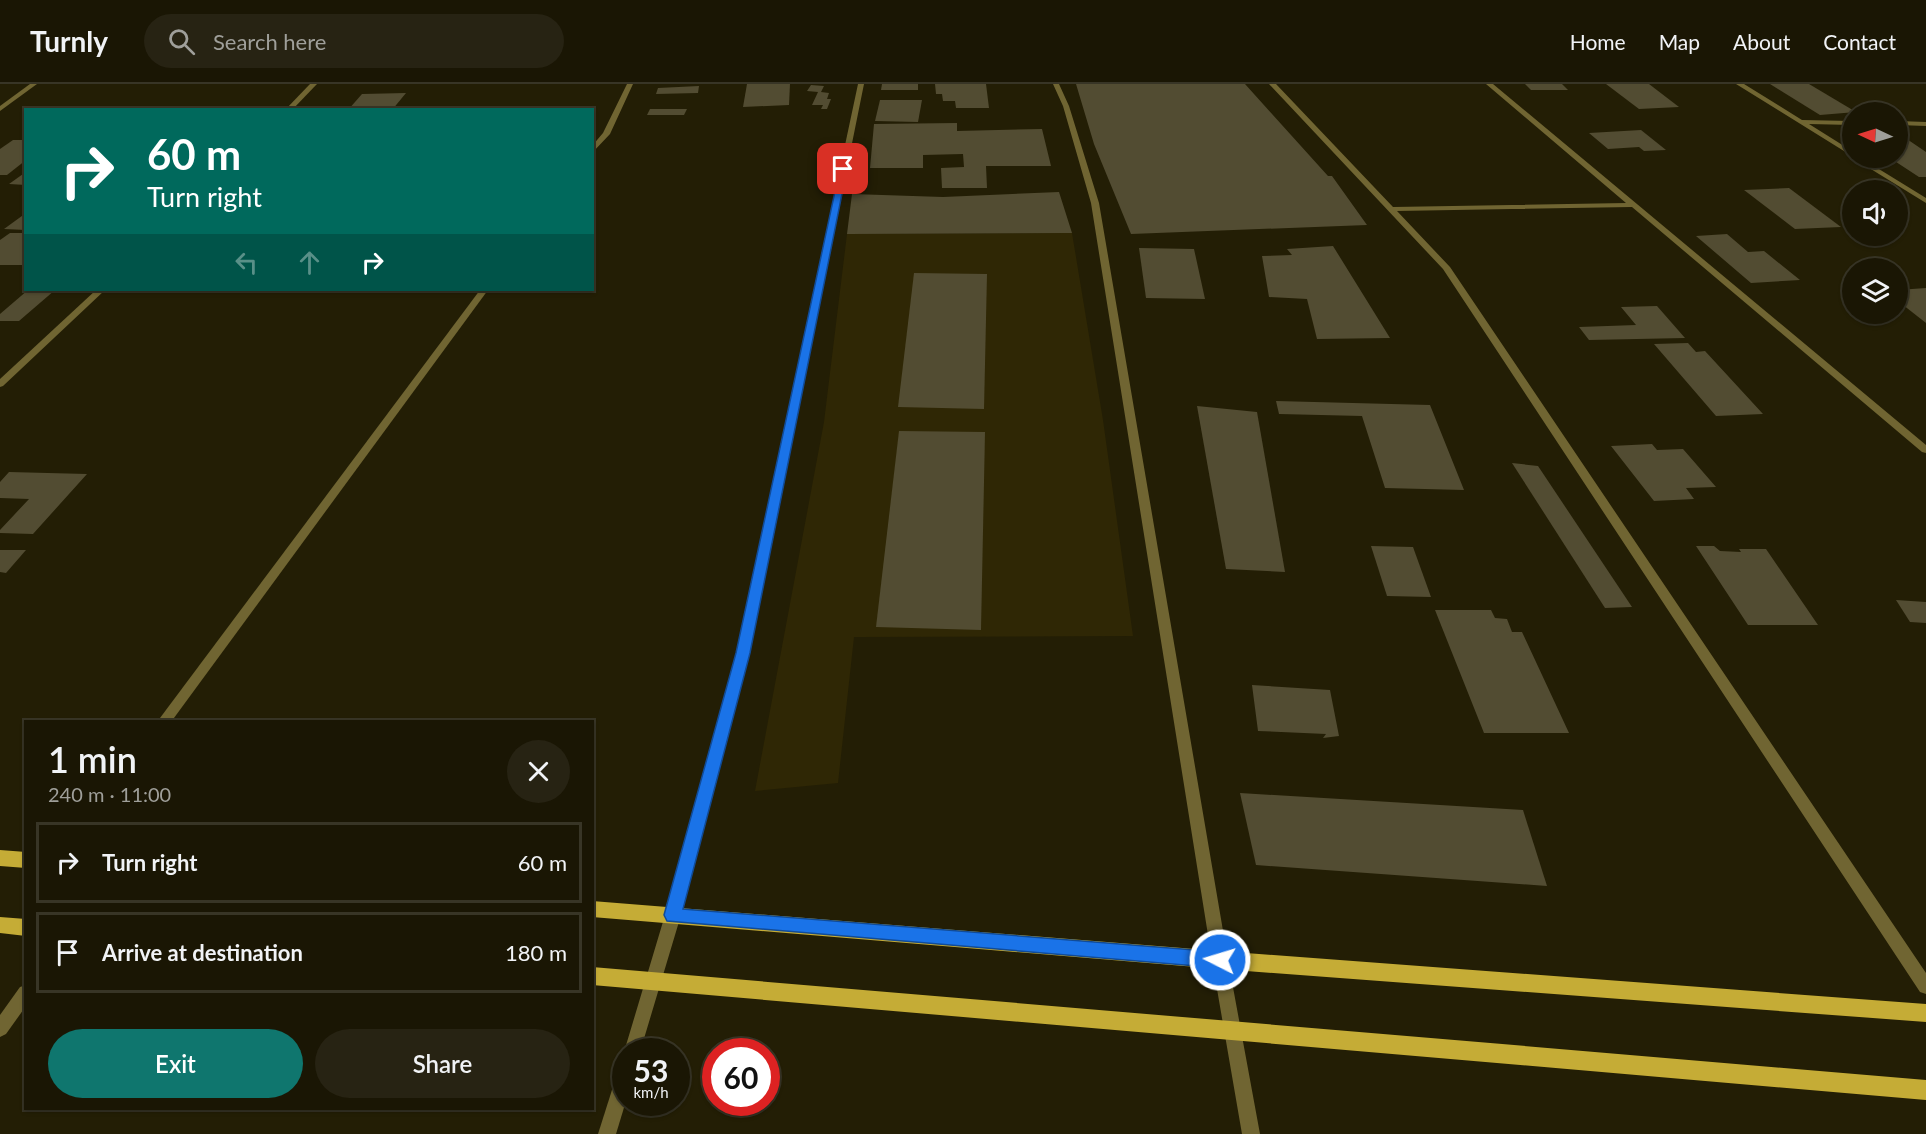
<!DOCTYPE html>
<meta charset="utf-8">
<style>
:root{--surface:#1a1604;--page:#272313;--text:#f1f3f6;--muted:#9f9f9a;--line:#383526;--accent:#0f766e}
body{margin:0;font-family:Lato,sans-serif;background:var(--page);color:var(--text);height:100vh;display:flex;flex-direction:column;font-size:22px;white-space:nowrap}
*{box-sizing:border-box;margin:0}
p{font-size:20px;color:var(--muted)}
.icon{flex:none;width:33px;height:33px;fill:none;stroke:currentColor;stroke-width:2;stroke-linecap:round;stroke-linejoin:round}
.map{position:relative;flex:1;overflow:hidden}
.details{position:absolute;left:24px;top:636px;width:570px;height:390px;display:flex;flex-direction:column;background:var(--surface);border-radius:0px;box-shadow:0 2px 4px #0004,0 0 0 2px var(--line)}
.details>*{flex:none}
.hud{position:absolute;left:24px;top:24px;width:570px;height:183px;border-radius:0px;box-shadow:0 2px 4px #0004,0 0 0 2px var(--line);background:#00695c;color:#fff;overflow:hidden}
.needle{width:39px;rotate:274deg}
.buttons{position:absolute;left:1842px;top:18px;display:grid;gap:12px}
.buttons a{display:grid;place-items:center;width:66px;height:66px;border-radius:50%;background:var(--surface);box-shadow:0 2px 4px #0004,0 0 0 2px var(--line);font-size:30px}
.speed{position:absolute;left:612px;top:954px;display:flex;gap:12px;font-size:30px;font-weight:700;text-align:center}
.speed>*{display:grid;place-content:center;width:78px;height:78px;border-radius:50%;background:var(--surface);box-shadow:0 2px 4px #0004,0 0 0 2px var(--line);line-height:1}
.speed small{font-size:15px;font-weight:400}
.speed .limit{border:9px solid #d22;background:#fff;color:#111}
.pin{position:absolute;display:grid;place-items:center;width:51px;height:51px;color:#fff;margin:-26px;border-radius:12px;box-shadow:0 3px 9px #0006}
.me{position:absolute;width:66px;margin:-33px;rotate:275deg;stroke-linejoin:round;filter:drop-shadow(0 0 4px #0008)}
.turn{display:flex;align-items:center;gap:21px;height:126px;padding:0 24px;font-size:27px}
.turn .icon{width:78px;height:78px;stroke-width:2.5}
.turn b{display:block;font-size:42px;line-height:51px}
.lanes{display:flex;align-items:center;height:57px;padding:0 24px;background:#0003;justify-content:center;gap:30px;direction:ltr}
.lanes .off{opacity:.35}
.round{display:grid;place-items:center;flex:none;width:63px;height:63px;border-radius:32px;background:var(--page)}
.summary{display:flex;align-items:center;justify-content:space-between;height:102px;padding:0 24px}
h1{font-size:36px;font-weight:600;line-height:45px}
.action{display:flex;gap:12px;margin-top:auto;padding:12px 24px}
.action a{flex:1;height:69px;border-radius:36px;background:var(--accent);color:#fff;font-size:24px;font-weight:600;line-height:69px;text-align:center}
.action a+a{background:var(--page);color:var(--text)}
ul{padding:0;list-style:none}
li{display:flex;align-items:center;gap:18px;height:81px;margin:0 12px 9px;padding:0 12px;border:3px solid var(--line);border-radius:0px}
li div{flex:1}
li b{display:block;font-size:22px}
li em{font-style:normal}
header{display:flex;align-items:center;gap:36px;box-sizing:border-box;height:84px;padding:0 30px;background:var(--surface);border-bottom:2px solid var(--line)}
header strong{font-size:28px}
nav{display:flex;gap:33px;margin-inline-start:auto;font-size:21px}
.search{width:420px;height:54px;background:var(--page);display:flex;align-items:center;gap:15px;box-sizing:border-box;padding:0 21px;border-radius:33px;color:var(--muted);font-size:22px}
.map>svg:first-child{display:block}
.built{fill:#2f2705}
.building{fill:#524c32}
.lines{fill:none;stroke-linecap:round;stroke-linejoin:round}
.street{fill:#706532;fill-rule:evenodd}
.primary{fill:#c5ac36;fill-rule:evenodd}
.route{fill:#1a73e8;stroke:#114b97;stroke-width:1.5}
</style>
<header>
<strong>Turnly</strong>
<div class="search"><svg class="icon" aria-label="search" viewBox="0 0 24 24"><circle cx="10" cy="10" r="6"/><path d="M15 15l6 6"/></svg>Search here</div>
<nav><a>Home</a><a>Map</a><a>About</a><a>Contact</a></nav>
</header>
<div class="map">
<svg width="1926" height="1050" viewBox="0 0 1926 1050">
<rect width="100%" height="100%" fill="#231e05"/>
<polygon class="built" points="1072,149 1103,336 1133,552 854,553 838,699 755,707 824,338 847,150"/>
<g class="building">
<polygon points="747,0 790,0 789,21 743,23"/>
<polygon points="882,0 918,0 918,6 881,6"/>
<polygon points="935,0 986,0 989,24 956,24 955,17 943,17 942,10 936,10"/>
<polygon points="1076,0 1245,0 1328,92 1332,92 1367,141 1131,150 1094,60"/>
<polygon points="1525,0 1562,0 1568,6 1531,6"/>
<polygon points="1606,0 1649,0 1679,23 1639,25"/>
<polygon points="1770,0 1809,0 1856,28 1820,31"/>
<polygon points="811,1 824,2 821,8 829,9 827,15 831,15 827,25 821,25 823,21 812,21 818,8 807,7"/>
<polygon points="699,2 698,9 656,10 658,4"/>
<polygon points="406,9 392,26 348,26 362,10"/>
<polygon points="880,16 922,16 918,38 875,37"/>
<polygon points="58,22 97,23 93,26 53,26"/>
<polygon points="312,23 346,23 344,26 310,26"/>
<polygon points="650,25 687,25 684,31 647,31"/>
<polygon points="957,39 957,47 1042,45 1051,82 986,82 987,104 942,104 941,84 964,83 963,70 923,71 923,84 870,84 874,40"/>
<polygon points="1641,46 1666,66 1644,67 1639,63 1608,65 1589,49"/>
<polygon points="1898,49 1926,68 1926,93 1919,93 1890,74 1898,74"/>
<polygon points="13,56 26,56 26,76 7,91 0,91 0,65"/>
<polygon points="23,90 26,90 26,101 9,100"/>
<polygon points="1789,104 1841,143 1795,145 1744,106"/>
<polygon points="1059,108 1072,149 847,150 852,110 943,113"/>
<polygon points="26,129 26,146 4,145"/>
<polygon points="10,149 26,149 26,178 22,181 0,181 0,156"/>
<polygon points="1727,150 1748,168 1764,167 1800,196 1751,199 1696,152"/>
<polygon points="1333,162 1390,254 1317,255 1307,215 1269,213 1262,172 1292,171 1287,165"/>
<polygon points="1139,164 1194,165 1205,215 1146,214"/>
<polygon points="914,189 987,190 984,325 898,323"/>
<polygon points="1926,204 1926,239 1898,217 1898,206"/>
<polygon points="28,206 55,206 19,237 0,237 0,230"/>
<polygon points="1657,222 1685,254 1589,256 1579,243 1636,241 1621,223"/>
<polygon points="1688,259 1696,268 1705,267 1763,330 1716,332 1654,260"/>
<polygon points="1276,317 1430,321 1464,406 1385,404 1362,332 1279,330"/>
<polygon points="1197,322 1257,328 1285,488 1226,485"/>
<polygon points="899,347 985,348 981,546 876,543"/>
<polygon points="1652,360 1657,366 1683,365 1716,403 1686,404 1694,415 1654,417 1611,362"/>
<polygon points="1512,379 1538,382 1632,523 1605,524"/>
<polygon points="9,388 87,390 33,450 0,449 0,446 29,415 0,414 0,398"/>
<polygon points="1371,462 1413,463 1431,513 1387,512"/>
<polygon points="1696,462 1714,462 1720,467 1741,468 1739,465 1766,465 1818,541 1748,541"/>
<polygon points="0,466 26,466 6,489 0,488"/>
<polygon points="1896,516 1926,518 1926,539 1910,538"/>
<polygon points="1435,526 1491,526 1495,534 1507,535 1512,548 1522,548 1569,649 1484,649"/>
<polygon points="1252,601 1330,606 1339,652 1323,654 1326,650 1258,647"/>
<polygon points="1240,709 1523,726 1547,802 1256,781"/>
</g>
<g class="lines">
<g class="street">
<polygon points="30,0 37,0 0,27 0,22"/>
<polygon points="310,0 317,0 292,26 285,26"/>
<polygon points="627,0 633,0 610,50 592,69 592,62 603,49"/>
<polygon points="858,0 864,0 749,569 681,831 640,968 626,968 626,972 624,968 665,831 737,569"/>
<polygon points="1053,0 1059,0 1069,22 1099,119 1228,876 1260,1050 1242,1050 1212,876 1091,119 1063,22"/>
<polygon points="1269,0 1276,0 1393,123 1626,119 1486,0 1493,0 1926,361 1926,369 1922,368 1632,123 1397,127 1450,183 1926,889 1926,910 1920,908 1443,185"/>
<polygon points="1736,0 1744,0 1802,36 1852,37 1852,41 1809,40 1852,67 1852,72"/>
<polygon points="1898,37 1926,38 1926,42 1898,41"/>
<polygon points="1853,74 1861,74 1926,114 1926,119"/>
<polygon points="96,206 105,206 3,302 0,303 0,295"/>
<polygon points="480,206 488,206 171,638 157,638"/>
<polygon points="26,901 26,922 6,950 0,953 0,931 20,903"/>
<polygon points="626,979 626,1017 616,1050 598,1050 618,987 620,981"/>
</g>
<g class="primary">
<polygon points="0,766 26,768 26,784 0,782"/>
<polygon points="592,817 1220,867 1926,920 1926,938 1220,885 592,833"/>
<polygon points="0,833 26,835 26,852 0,849"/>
<polygon points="592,883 1926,996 1926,1016 592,901"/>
</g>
</g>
<polygon class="route" points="840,84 847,85 750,569 683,825 1220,868 1226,870 1228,876 1226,882 1220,884 667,837 664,831 736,569"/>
</svg>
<div class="buttons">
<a><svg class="needle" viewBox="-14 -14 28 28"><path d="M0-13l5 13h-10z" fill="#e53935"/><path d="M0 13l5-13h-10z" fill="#9f9f9a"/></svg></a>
<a><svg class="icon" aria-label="sound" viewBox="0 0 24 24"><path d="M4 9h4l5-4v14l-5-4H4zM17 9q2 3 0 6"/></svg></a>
<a><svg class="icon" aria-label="layers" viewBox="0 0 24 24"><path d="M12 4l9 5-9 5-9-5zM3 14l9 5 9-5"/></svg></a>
</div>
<div class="speed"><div>53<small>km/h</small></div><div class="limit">60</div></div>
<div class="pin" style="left:843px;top:85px;background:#d93025"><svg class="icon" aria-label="arrive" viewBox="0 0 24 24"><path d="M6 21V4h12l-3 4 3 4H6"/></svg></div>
<svg class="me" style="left:1220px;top:876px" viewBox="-20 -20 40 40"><circle r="17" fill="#1a73e8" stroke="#fff" stroke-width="3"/><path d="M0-11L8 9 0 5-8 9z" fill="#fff"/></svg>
<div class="hud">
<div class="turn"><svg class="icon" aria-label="right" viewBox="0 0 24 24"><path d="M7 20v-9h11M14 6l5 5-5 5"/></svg><div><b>60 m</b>Turn right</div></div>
<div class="lanes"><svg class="icon off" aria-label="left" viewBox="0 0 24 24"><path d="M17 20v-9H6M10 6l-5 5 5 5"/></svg><svg class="icon off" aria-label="ahead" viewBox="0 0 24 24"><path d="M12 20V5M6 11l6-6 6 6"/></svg><svg class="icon" aria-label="right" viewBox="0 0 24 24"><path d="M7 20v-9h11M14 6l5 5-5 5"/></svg></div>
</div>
<section class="details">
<div class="summary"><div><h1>1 min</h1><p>240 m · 11:00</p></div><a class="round"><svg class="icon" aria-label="close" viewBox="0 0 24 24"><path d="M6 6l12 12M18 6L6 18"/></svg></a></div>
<ul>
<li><svg class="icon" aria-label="right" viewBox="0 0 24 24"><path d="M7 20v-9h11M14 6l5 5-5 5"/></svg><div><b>Turn right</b></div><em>60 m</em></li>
<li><svg class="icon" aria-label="arrive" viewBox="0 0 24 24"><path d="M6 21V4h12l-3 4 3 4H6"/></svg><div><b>Arrive at destination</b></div><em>180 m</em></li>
</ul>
<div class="action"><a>Exit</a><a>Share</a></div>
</section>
</div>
